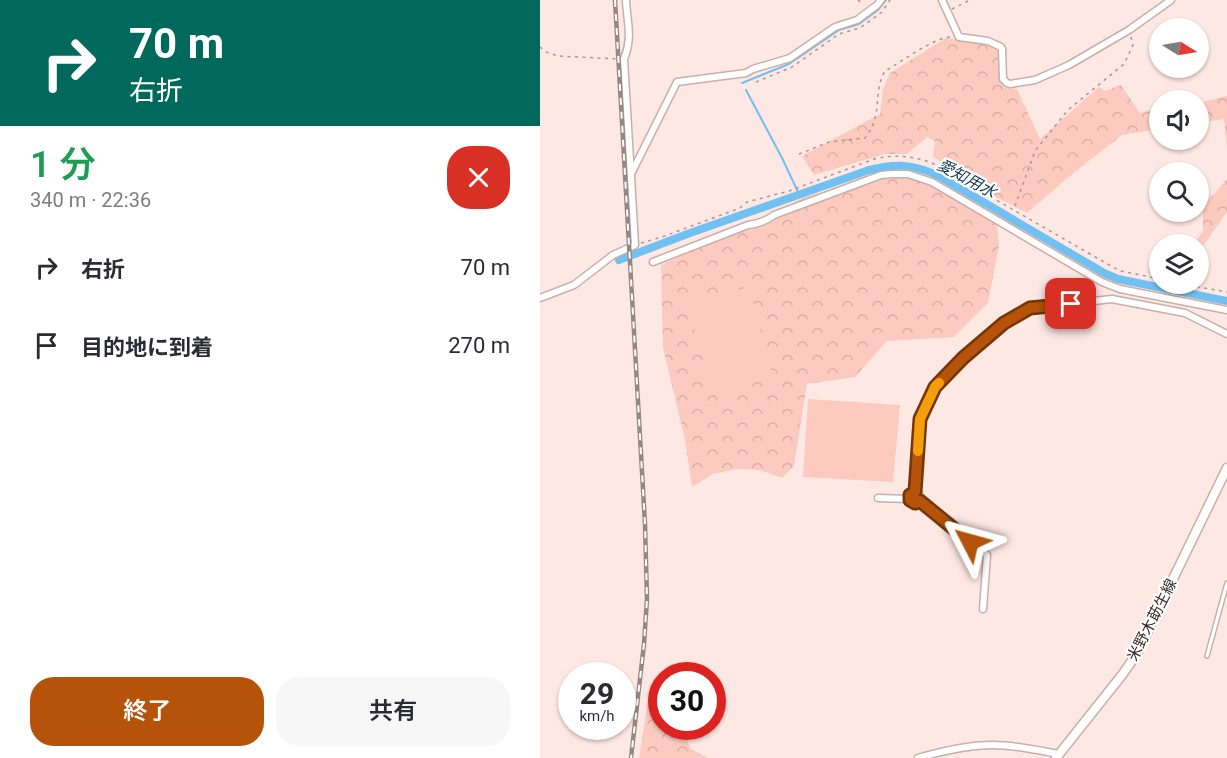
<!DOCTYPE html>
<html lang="ja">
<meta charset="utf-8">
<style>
:root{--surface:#fff;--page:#f7f7f7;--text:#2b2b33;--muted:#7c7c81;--accent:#b45309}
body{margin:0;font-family:Roboto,"Noto Sans JP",sans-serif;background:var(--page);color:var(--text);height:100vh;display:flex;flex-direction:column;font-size:22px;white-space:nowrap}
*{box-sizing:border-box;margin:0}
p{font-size:20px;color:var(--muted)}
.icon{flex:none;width:33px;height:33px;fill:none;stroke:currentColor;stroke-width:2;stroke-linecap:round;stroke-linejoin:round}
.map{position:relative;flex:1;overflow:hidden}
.details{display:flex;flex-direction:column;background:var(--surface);width:540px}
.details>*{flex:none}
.banner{background:#00695c;color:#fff;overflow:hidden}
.needle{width:39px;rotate:101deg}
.tools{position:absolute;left:609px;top:18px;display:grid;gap:12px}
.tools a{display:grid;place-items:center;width:60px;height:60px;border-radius:50%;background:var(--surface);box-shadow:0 2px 4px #0004;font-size:30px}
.speed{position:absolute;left:18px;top:662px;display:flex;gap:12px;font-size:30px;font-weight:700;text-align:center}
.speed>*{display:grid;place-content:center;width:78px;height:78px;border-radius:50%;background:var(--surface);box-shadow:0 2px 4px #0004;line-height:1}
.speed small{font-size:15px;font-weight:400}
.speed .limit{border:9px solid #d22;background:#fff;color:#111}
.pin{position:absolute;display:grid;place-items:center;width:51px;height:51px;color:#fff;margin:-26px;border-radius:12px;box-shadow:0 3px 9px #0006}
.me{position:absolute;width:66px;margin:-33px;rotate:309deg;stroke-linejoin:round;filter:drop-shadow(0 0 4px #0008)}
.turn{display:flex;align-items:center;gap:21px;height:126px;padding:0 30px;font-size:27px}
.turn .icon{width:78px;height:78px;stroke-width:2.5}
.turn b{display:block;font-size:42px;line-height:51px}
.round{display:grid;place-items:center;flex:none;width:63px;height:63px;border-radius:24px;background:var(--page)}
.head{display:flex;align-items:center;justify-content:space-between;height:102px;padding:0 30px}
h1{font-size:36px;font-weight:600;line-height:45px;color:#1e9e55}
.action{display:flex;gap:12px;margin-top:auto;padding:12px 30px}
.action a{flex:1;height:69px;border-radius:24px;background:var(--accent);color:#fff;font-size:24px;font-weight:600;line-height:69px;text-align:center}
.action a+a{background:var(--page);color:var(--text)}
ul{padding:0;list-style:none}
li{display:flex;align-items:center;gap:18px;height:78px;padding:0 30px}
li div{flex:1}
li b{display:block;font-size:22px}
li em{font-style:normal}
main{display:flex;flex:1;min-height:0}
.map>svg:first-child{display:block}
.forest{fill:url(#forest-crowns)}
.garden{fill:#fccabf}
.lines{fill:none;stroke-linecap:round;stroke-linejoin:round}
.stream{stroke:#70c0f2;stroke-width:2}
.canal{stroke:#70c0f2;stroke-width:8}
.service-casing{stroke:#c8afa9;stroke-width:6}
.minor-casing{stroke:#c8afa9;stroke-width:9}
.secondary-casing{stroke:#c8afa9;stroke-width:11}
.path{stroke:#a79692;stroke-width:1.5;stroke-dasharray:3 4.5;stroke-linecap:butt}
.service{stroke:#fff;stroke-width:3}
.minor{stroke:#fff;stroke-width:6}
.secondary{stroke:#fff;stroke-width:8}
.rail-casing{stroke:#978784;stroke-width:4.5}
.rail{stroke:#fff;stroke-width:2;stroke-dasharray:7;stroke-linecap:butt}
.route-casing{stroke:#753606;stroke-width:15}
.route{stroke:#b45309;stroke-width:10}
.slow{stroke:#f59e0b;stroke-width:10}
.labels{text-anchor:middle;stroke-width:4.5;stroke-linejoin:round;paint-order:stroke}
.street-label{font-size:15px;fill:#352b29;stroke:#fff}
.water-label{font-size:16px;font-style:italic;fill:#16394e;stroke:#fff}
</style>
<main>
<section class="details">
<div class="banner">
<div class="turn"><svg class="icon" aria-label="right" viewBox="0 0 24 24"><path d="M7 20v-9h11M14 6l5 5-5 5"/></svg><div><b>70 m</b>右折</div></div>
</div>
<div class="head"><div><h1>1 分</h1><p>340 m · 22:36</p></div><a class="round" style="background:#d93025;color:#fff"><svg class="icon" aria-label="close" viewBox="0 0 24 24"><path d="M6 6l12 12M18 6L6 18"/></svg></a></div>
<ul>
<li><svg class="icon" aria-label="right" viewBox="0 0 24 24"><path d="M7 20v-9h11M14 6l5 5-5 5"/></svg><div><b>右折</b></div><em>70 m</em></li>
<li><svg class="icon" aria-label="arrive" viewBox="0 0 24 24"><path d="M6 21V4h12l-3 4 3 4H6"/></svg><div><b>目的地に到着</b></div><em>270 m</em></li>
</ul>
<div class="action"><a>終了</a><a>共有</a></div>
</section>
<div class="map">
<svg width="687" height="758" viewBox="0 0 687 758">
<defs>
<pattern id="forest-crowns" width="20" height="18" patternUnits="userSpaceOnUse" patternTransform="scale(1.5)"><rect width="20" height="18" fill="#fccabf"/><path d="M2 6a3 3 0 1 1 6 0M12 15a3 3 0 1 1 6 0" fill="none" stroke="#d9aea4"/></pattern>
</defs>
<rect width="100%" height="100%" fill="#fee8e3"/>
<g class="forest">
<polygon points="406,38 447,43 460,48 462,85 465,88 477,89 500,139 559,87 565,91 581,85 600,113 619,107 619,129 582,135 536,171 487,213 452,195 393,157 395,141 387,137 367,154 345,154 274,175 262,156 340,114 343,89 350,73"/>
<polygon points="687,96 687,149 684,119 659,123 658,103"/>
<polygon points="362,174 394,184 457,226 459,246 448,303 414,337 347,341 315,377 267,384 254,466 242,478 220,470 198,469 173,474 152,487 145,440 123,348 121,265 230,215 265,197"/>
<polygon points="687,179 687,212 659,252 658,244 654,244 663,231 663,206"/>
<polygon points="614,252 619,254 619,276 608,273"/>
<polygon points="110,687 121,687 121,688 122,726 140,726 151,749 168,758 99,758"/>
</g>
<g class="garden">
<polygon points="209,287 233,376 174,395 147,303"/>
<polygon points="268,399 360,405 353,482 263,477"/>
</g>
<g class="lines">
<g class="stream">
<polyline points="202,83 249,64 299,30 319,24 338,10 346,0"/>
<polyline points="206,90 242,158 259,194"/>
</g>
<path class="canal" d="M79,260L150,233L329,170C357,163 373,164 399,176L564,273L578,279L687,301"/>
<g class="service-casing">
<polyline id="service" points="667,656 687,583"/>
</g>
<g class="minor-casing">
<g id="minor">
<polyline points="402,0 419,37 448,41 461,47 462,49 463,79 467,83 470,84 495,80 529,65 589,30 631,0"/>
<polyline points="91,174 137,82 206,73 213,69 250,58 295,27 317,20 337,5 341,0"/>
<path d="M113,262L208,225C218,224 226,221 234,215L341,175L352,174H368L392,182L562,282L580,289L687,310"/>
<path d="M0,298L34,285L73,255L95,245L84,59C93,37 87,23 86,0"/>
<polyline points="375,492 380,419 395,387 423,358 464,323 490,308 572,299 645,313 687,334"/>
<circle cx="375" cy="498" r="5.5"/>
<polyline points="338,498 370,499"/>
<polyline points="379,501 447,555 443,609"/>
<path d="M378,758C402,751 427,745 453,745C475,745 497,750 519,754"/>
</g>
</g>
<g class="secondary-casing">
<polyline id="secondary" points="516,758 582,675 596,655 687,468"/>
</g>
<g class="path">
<polyline points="318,0 324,5"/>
<polyline points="412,9 430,0"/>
<polyline points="0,47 6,52 18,56 78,59"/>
<polyline points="216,82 252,67 299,34 320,28 342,12 350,0"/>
<path d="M259,154L289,142L325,138C344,115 332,93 345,71C361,62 396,36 412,37"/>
<polyline points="475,206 495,151 528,110 584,64 593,45 591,37"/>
<path d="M101,243L122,237L200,208L207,202L249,191L334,159C354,154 373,156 392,163L571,266L581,271L620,279"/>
<polyline points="642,284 687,292"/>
</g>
<use href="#service" class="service"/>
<use href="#minor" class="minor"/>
<use href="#secondary" class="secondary"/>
<g class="rail-casing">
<polyline id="rail" points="75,0 105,524 107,599 104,644 91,758"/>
</g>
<use href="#rail" class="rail"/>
</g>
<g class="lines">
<g class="route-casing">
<polyline id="route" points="430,542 380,501 375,503 370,500 370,495 375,492 380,419 395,387 423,358 464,323 490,308 531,304"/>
</g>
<use href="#route" class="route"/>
<polyline class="slow" points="378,451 380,419 395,387 399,383"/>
</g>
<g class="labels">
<g class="street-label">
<text transform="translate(612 620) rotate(-63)" y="5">米野木莇生線</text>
</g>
<g class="water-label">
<text transform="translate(427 178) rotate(28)" y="6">愛知用水</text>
</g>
</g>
</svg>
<div class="tools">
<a><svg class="needle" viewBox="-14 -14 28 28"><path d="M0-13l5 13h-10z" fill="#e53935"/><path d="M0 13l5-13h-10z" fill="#7c7c81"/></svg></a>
<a><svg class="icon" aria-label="sound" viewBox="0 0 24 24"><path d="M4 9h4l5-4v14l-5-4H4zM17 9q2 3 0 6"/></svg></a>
<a><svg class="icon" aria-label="search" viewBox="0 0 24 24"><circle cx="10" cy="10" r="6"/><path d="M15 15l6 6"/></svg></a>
<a><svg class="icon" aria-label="layers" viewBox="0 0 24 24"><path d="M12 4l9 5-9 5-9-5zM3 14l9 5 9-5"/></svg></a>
</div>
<div class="speed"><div>29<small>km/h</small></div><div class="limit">30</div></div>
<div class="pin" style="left:531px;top:304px;background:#d93025"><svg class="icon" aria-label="arrive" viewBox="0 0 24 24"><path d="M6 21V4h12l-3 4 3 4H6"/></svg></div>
<svg class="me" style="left:430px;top:542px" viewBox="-20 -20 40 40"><path d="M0-17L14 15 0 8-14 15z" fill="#b45309" stroke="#fff" stroke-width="4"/></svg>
</div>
</main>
